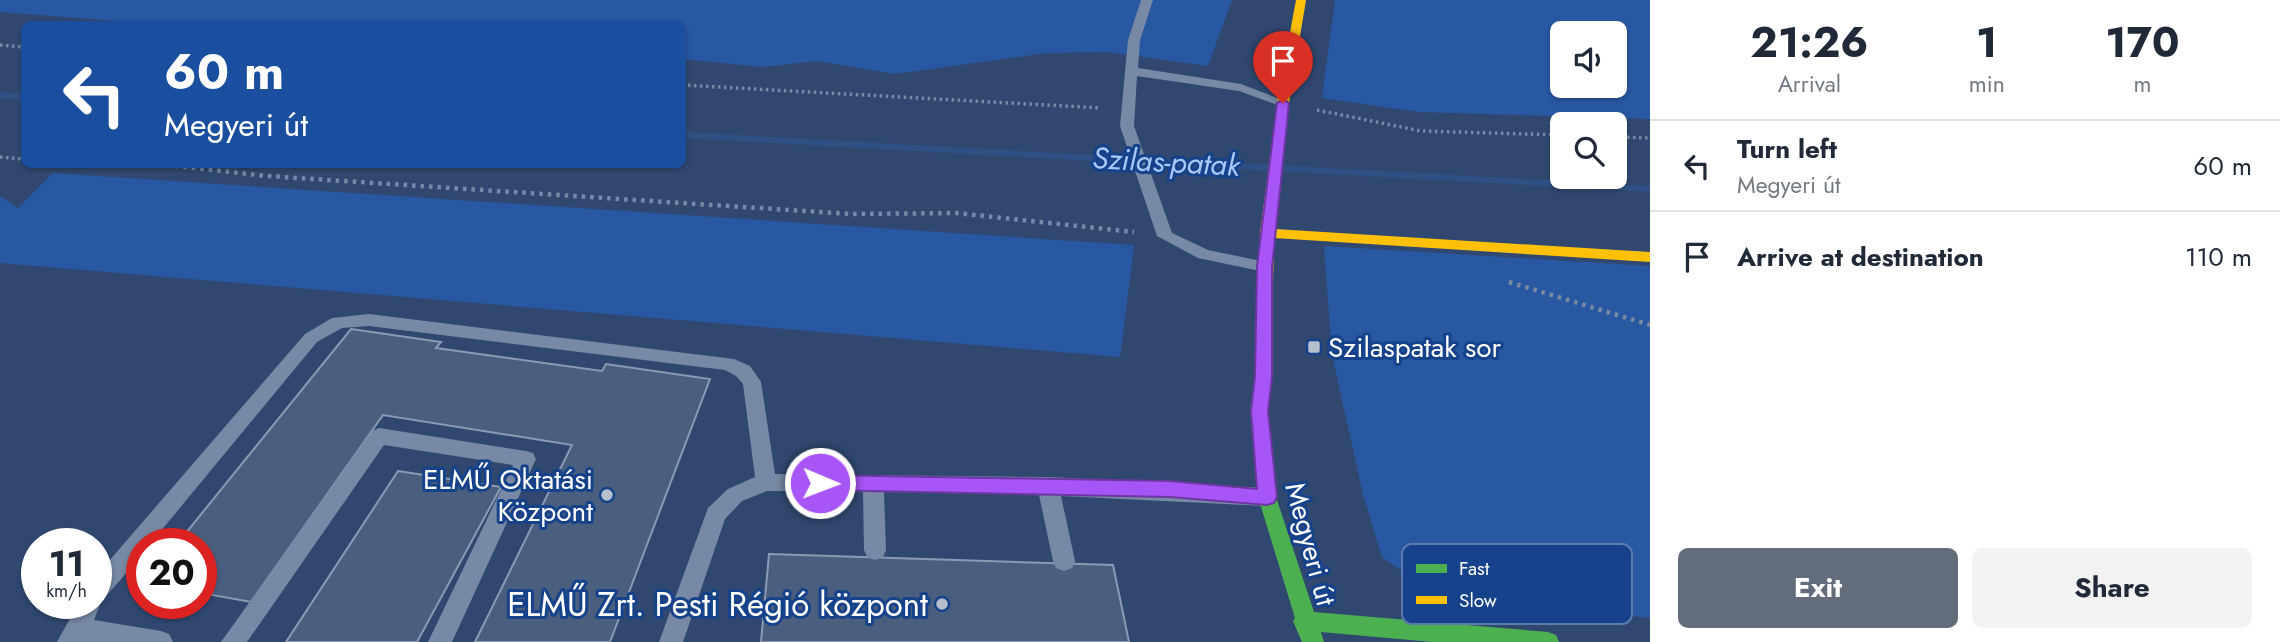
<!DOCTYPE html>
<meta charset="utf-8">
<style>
:root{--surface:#fff;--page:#f2f2f3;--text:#1f2937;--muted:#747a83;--line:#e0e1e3;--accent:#636c7a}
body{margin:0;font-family:Jost,sans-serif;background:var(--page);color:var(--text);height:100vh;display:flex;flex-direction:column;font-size:26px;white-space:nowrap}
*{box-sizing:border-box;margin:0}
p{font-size:23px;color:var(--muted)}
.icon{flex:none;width:38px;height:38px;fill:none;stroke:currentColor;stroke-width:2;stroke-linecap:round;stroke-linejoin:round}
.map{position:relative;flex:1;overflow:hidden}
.panel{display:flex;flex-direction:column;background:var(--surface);width:630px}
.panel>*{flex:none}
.hud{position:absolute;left:21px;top:21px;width:665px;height:147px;border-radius:10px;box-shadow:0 2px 5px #0004;background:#1a4fa0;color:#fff;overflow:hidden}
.controls{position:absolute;left:1550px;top:21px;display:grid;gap:14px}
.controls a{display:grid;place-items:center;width:77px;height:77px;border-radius:10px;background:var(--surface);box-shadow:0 2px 5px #0004;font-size:35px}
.speed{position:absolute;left:21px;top:528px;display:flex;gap:14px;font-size:35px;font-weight:700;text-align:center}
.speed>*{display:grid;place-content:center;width:91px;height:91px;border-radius:50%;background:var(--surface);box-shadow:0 2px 5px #0004;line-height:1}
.speed small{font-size:18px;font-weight:400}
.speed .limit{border:10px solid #d22;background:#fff;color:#111}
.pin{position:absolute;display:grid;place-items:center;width:60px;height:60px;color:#fff;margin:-72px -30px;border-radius:50% 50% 50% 0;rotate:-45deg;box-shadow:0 0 7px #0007}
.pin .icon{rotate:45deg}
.me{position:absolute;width:77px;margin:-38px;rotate:91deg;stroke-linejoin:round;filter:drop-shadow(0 0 5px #0008)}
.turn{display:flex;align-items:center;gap:24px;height:147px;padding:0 28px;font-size:32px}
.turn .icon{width:91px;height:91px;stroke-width:2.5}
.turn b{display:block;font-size:49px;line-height:60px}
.eta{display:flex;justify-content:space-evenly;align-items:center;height:119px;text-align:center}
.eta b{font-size:42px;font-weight:700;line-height:49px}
.button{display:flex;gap:14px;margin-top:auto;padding:14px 28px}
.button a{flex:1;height:80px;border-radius:10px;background:var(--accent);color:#fff;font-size:28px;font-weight:700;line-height:80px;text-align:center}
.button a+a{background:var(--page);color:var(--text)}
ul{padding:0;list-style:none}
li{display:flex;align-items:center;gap:21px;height:91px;padding:0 28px;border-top:2px solid var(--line)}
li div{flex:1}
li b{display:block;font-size:26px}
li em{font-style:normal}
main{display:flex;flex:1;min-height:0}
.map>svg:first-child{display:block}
.green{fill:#2858a2;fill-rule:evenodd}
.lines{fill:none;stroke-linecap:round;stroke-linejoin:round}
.stream{fill:#2f5085;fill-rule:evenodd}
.building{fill:#4a5f7f;stroke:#8b9ab3;stroke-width:2}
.path-far1{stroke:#7789a4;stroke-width:3.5;stroke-dasharray:2.5 3.5;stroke-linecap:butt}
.path{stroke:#7789a4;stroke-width:4.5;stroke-dasharray:3.5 5;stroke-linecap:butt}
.lane{fill:#7789a4;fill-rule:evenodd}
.fast{fill:#4caf50;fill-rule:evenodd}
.slow{fill:#ffc107;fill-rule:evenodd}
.route{fill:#a855f7;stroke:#6d37a1;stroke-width:2}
.poi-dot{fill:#b7bfcd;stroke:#15428b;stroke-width:2.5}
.labels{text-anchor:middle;stroke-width:6;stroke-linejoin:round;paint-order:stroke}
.poi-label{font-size:28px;fill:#fff;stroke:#15428b;text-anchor:start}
.street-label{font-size:28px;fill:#fff;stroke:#15428b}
.water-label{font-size:30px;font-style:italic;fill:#a9c8f7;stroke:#15428b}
.near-poi-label{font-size:33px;fill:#fff;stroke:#15428b;text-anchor:end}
.key{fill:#15428b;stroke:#5b7bae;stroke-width:2}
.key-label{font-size:19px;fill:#fff}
</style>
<main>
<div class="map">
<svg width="1650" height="642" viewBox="0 0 1650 642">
<rect width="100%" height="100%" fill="#304870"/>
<g class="green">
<polygon points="0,0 1232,0 1208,66 1108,52 1046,53 895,74 817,61 763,67 683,59 682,24 156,24 0,12"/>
<path d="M1335,0H1650V119L1419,112L1322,98ZM1563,33H1615V86H1563Z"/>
<polygon points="53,173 1134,245 1120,357 0,263 0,196 18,208"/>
<polygon points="1324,246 1650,266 1650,618 1435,595 1382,557 1363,494 1332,355"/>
</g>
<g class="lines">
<g class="stream">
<polygon points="0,92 24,94 24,100 0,98"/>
<polygon points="682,132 1650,186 1650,192 682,138"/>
</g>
</g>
<g class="building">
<polygon points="351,329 441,342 436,348 602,371 606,364 710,379 610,642 475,642 572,445 383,415 251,602 201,593 201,544 177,544"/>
<polygon points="398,471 501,487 417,642 286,642"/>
<polygon points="769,554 1113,565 1129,642 761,642"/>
</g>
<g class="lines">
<g class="path-far1">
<polyline points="0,45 24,47"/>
<polyline points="682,85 1101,108"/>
<polyline points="1317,110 1421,131 1563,135"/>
<polyline points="1615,137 1650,138"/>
<polyline points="0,157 24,159"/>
</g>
<g class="path">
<polyline points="158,164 267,176 851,214 956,213 1134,232"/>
<polyline points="1509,282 1650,325"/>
</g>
<g class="lane">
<polygon points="1141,0 1153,0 1140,40 1138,68 1241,84 1290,103 1283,107 1239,91 1137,76 1134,126 1172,233 1208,250 1271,263 1273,267 1271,271 1265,272 1198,258 1157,236 1120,126 1128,40"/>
<polygon points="369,314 734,359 750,366 761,382 775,474 1048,477 1266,488 1273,491 1276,497 1273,503 1266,506 1061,496 1075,561 1072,568 1064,571 1056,568 1053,561 1039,495 884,492 886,550 883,557 875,560 867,557 864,550 863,492 767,491 742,501 725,519 683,642 659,642 708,508 728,489 755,477 743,384 736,376 725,370 369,326 342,328 317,342 150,544 142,544 142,555 101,602 94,620 161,631 169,634 173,642 57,642 78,604 96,604 96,576 305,334 332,318"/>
<polygon points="379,428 526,451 533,453 536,459 452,642 428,642 513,465 384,445 247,642 221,642 372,431"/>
</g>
<polygon class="fast" points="1263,370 1269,372 1271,376 1268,411 1276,497 1314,612 1548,632 1556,635 1559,642 1432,642 1321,632 1324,642 1302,642 1293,621 1295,618 1258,497 1250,411 1255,376 1257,372"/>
<polygon class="slow" points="1296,0 1306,0 1289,103 1275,229 1650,252 1650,262 1274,238 1271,376 1269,380 1257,380 1255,376 1260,233 1277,103"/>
</g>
<polygon class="route" points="1283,99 1289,103 1272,267 1272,377 1268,411 1277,497 1274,503 1267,505 1170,497 820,490 813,488 810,483 813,477 820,475 1170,481 1257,489 1251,411 1255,377 1257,267 1277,103"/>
<g class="poi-dot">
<rect x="1307" y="340" width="14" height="14" rx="3.5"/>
<circle cx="607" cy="495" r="7"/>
<circle cx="942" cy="604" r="7"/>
</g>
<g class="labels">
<g class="poi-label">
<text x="1328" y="357">Szilaspatak sor</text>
<text x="593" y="489" text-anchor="end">ELMŰ Oktatási<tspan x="593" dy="32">Központ</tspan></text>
</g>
<g class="street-label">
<text transform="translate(1311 544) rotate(75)" y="10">Megyeri út</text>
</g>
<g class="water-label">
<text transform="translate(1166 162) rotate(3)" y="10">Szilas-patak</text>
</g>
<g class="near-poi-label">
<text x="928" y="616">ELMŰ Zrt. Pesti Régió központ</text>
</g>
</g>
<rect x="1402" y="544" width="230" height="80" rx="10" class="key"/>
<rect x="1416" y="564" width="31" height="9" fill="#4caf50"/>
<rect x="1416" y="596" width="31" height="8" fill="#ffc107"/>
<g class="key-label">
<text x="1459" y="575">Fast</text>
<text x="1459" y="607">Slow</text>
</g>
</svg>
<div class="controls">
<a><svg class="icon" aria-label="sound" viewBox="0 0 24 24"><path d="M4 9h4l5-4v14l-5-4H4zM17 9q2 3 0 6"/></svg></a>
<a><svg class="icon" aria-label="search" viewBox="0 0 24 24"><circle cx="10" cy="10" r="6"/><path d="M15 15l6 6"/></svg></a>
</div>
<div class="speed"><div>11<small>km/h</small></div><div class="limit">20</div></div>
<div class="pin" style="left:1283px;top:103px;background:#d93025"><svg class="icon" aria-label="arrive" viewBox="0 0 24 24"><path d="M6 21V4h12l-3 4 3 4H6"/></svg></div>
<svg class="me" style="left:820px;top:483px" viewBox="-20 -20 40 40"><circle r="17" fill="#a855f7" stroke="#fff" stroke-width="3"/><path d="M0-11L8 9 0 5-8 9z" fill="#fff"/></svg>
<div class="hud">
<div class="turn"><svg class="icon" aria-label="left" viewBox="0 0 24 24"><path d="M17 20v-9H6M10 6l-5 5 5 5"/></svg><div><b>60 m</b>Megyeri út</div></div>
</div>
</div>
<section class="panel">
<div class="eta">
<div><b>21:26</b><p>Arrival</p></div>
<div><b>1</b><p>min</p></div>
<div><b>170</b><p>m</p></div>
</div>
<ul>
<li><svg class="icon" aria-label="left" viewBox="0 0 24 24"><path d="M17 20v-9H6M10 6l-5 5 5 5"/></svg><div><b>Turn left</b><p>Megyeri út</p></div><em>60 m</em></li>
<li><svg class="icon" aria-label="arrive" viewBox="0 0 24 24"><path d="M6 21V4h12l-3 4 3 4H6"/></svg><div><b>Arrive at destination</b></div><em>110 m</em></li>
</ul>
<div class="button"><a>Exit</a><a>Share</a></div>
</section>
</main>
